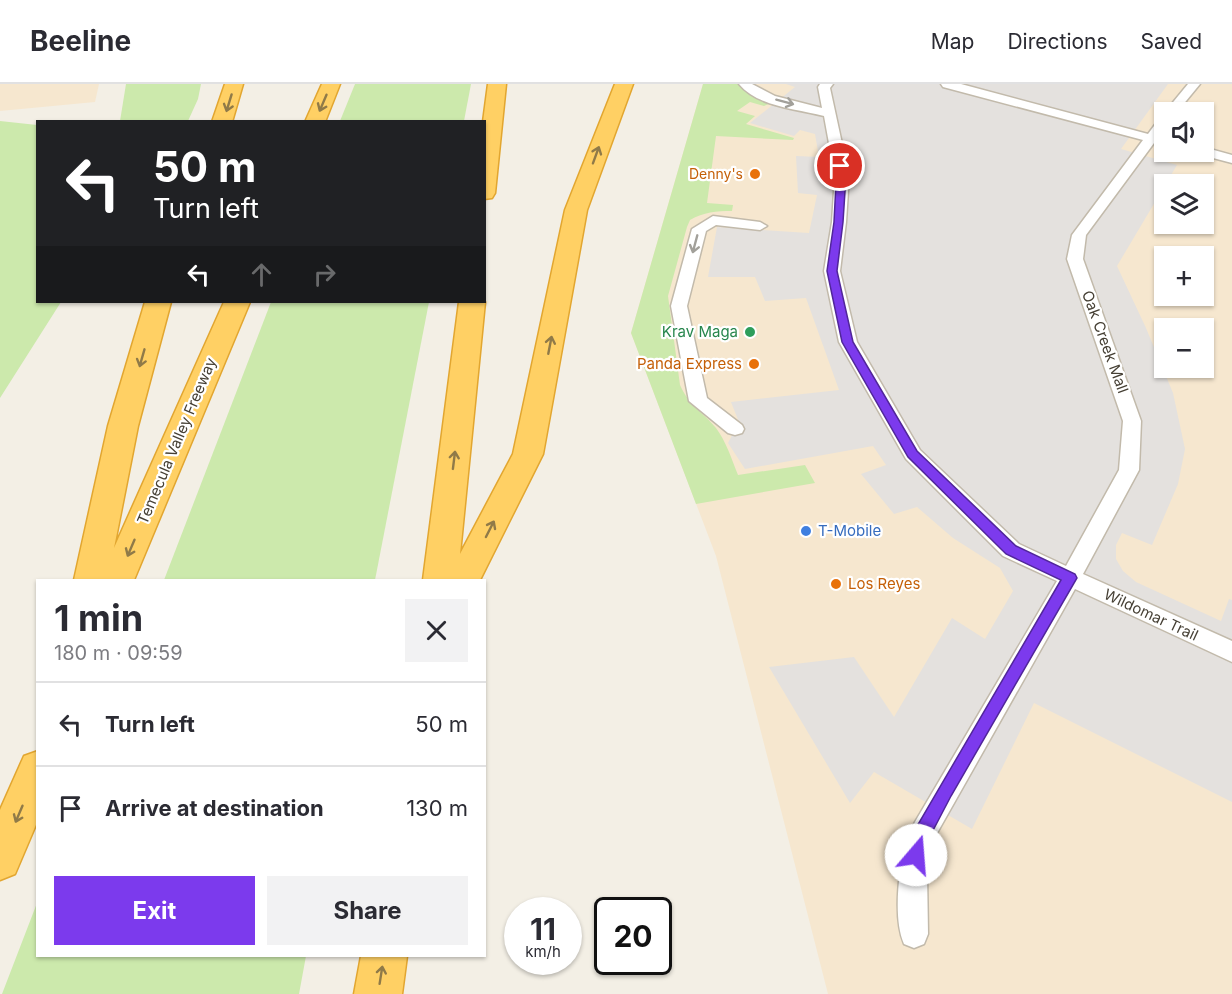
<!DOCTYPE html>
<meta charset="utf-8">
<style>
:root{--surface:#fff;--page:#f2f2f3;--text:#2b2b33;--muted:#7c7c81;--line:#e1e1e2;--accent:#7c3aed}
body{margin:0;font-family:Inter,sans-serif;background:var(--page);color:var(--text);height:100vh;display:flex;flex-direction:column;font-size:22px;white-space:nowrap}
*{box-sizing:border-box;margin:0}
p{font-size:20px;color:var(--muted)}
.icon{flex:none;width:33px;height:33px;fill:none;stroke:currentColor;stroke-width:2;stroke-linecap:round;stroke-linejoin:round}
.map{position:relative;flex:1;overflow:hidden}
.details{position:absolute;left:36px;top:495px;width:450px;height:378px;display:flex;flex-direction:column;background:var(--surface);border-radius:0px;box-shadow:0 2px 4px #0004}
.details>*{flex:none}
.banner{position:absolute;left:36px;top:36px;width:450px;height:183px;border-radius:0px;box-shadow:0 2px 4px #0004;background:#202124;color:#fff;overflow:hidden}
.buttons{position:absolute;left:1154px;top:18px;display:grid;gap:12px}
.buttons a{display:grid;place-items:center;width:60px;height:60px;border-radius:0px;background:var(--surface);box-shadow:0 2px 4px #0004;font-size:30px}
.speed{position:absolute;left:504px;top:813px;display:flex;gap:12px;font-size:30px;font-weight:700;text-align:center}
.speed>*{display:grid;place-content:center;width:78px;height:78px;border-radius:50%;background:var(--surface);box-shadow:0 2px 4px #0004;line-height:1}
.speed small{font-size:15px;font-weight:400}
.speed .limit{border:3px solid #111;border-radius:9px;background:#fff;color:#111}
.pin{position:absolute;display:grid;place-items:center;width:51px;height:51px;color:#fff;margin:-26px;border:3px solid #fff;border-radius:50%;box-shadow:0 2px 6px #0007}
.me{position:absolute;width:66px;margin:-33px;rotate:18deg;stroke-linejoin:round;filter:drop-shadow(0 0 4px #0008)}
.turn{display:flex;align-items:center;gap:21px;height:126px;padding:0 18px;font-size:27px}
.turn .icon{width:78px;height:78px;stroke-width:2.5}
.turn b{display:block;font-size:42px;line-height:51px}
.lanes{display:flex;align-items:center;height:57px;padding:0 18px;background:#0003;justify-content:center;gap:30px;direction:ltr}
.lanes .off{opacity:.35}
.round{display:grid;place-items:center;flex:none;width:63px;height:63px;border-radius:0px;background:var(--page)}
.overview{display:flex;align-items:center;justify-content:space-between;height:102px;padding:0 18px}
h1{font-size:36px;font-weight:700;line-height:45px}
.action{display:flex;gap:12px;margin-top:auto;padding:12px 18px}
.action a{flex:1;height:69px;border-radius:0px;background:var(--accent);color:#fff;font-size:24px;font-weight:700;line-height:69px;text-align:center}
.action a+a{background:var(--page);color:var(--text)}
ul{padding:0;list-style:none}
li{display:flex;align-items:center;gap:18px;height:84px;padding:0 18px;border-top:2px solid var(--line)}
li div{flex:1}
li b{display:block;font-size:22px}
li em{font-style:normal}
header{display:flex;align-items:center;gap:36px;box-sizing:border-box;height:84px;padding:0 30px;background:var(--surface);border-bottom:2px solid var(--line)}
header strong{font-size:28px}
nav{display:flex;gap:33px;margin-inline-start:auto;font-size:21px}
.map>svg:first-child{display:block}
.commercial{fill:#f6e7cf;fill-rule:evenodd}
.green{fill:#cce9ac}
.parking{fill:#e4e1de}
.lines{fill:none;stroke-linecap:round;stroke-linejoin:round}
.lane-casing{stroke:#c2baab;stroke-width:3}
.highway-casing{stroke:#e2a630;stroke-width:3}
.lane{fill:#fff;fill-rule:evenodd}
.highway{fill:#ffd064;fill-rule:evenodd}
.oneway{stroke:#a2a09a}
.oneway2{stroke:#907a48}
.route{fill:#7c3aed;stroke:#51269a;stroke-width:1.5}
.food-dot{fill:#e8710a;stroke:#fff;stroke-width:2}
.leisure-dot{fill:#2e9e5b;stroke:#fff;stroke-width:2}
.shop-dot{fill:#3f7fe0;stroke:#fff;stroke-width:2}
.labels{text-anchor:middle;stroke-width:4.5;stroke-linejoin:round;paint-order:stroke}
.far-food-label{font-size:14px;fill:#c56008;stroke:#fff;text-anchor:end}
.leisure-label{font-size:15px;fill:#27864d;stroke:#fff;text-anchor:end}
.street-label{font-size:15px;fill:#464035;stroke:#fff}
.food-label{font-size:15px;fill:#c56008;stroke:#fff;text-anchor:end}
.shop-label{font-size:15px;fill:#366cbe;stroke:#fff;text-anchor:start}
</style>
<header>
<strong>Beeline</strong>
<nav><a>Map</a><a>Directions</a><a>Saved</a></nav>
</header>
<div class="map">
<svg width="1232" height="910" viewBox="0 0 1232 910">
<rect width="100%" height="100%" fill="#f3efe5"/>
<g class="commercial">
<polygon points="0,0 99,0 95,18 0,27"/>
<path d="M703,0H1232V910H828L716,472L631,249ZM1164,28H1203V68H1164ZM1164,100H1203V140H1164ZM1164,172H1203V212H1164ZM1164,244H1203V284H1164Z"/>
</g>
<g class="green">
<polygon points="126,0 201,0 198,15 188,37 120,37"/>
<polygon points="355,0 471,0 464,37 340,37"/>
<path d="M703,0H739L748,8L771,16L773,18L764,22L750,18L737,27L755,32L746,40L794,54L793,56L716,52L707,119L733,121L732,127C716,127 704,128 690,136L687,143L668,212L680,301C690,323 702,327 716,344C726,357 732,376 738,391L805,381L815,399L696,420L631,249Z"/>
<polygon points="0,37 37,41 38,218 61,218 0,314"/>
<polygon points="271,218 429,218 375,496 164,496"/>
<polygon points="37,819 38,872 306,872 299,910 2,910"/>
</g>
<polygon class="parking" points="786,0 1168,0 1121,65 1177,81 1117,182 1146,244 1173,309 1185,365 1178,400 1152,461 1122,449 1116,461 1116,475 1123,487 1136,498 1221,537 1229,515 1232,516 1232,718 1034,619 972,745 874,688 850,719 769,583 854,573 894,633 952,534 985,555 1013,507 1000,484 953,454 917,423 894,430 861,390 886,381 873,362 745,385 728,359 739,338 731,318 839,306 806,214 765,217 755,193 708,193 717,143 809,149 817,111 798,109 796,72 819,73 815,50 800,46 794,52 750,39 795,3"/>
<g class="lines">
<g class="lane-casing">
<g id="lane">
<path d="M739,0H752L775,12L822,24L818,3L820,0H833L830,4L849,92L846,138L840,187L857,258L920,366L1019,460L1066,482L1119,386L1123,337L1067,175L1072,151L1143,56L943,3L941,0H961L1148,50L1160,34L1164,33V46L1159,53L1164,54V60L1154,59L1086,151L1083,175L1141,337L1139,386L1083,490L1232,557V578L1075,505L932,758L927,788L928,850L924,860L914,864L904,860C892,832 900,785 905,755L1057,497L1003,472L906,375L839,258L824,187L832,138L835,92L824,32C797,25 758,23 739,0Z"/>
<polygon points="1188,0 1200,0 1177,28 1165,28"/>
<polygon points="1203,63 1232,71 1232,79 1198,70 1197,68 1203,68"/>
<polygon points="713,132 760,138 767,142 760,146 716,141 706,147 687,222 707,314 742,341 744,345 742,349 735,351 728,349 689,317 671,222 692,145"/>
</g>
</g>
<g class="highway-casing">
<g id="highway">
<polygon points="225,0 243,0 232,38 212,38"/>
<polygon points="322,0 340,0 325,38 305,38"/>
<polygon points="488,0 506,0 495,109 492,114 484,115 484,38 483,38"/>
<polygon points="615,0 633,0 587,126 543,370 480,496 423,496 459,218 485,218 460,470 513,370 565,126"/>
<polygon points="145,218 171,218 138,342 114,464 224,218 250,218 134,496 74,496 108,342"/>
<polygon points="38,667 38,736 15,790 0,796 0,726 24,672"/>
<polygon points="361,872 407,872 402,910 354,910"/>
</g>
</g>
<use href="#lane" class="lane"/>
<use href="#highway" class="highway"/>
</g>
<defs><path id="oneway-shaft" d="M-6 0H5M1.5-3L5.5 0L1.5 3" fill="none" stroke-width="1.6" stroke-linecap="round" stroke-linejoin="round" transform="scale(1.5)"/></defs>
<g class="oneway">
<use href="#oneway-shaft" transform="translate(785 18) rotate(15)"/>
<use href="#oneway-shaft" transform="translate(695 160) rotate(105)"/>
</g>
<g class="oneway2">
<use href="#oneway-shaft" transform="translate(229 19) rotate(107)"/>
<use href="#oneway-shaft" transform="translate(323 19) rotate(113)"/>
<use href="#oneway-shaft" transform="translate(596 71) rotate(-70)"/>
<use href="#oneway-shaft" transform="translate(550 261) rotate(-79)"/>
<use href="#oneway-shaft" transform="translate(142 274) rotate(106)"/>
<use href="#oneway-shaft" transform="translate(454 376) rotate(-83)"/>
<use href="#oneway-shaft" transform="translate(490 445) rotate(-63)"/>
<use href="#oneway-shaft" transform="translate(131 464) rotate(113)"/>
<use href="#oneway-shaft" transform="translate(19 730) rotate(113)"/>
<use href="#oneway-shaft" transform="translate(381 891) rotate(-81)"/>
</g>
<polygon class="route" points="837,80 843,80 846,92 843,138 837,187 853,258 917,367 1016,462 1075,490 1077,494 951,712 928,756 922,778 916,780 910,778 907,771 913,749 1061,496 1006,470 908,373 842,258 827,187 834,138"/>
<g class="food-dot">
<circle cx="755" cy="90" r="6"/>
<circle cx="754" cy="280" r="6"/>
<circle cx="836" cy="500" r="6"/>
</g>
<circle class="leisure-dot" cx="750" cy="248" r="6"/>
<circle class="shop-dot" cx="806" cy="447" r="6"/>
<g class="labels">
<g class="far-food-label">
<text x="743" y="95">Denny's</text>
</g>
<g class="leisure-label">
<text x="738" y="253">Krav Maga</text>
</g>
<g class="street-label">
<text transform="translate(1105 258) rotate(70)" y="5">Oak Creek Mall</text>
<text transform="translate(177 357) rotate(-67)" y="5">Temecula Valley Freeway</text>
<text transform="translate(1151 531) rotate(25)" y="5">Wildomar Trail</text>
</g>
<g class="food-label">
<text x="742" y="285">Panda Express</text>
<text x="848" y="505" text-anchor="start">Los Reyes</text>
</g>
<g class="shop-label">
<text x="818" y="452">T-Mobile</text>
</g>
</g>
</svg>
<div class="buttons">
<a><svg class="icon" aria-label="sound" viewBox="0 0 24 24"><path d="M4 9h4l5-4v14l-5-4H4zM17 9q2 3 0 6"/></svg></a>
<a><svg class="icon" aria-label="layers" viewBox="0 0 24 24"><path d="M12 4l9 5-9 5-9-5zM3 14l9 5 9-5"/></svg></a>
<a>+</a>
<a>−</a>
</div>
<div class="speed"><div>11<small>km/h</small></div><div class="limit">20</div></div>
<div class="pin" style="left:840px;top:82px;background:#d93025"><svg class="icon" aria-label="arrive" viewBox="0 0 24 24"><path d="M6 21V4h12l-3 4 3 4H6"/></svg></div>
<svg class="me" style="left:916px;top:771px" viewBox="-20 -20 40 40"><circle r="19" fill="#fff"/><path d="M0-13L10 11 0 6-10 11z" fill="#7c3aed"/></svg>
<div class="banner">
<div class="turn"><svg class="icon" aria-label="left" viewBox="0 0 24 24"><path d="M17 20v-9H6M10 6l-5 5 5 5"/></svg><div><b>50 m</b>Turn left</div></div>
<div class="lanes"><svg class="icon" aria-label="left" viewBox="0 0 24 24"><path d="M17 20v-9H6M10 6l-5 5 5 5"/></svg><svg class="icon off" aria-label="ahead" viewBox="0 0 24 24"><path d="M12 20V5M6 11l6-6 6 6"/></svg><svg class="icon off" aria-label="right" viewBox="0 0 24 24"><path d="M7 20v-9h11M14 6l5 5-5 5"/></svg></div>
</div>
<section class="details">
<div class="overview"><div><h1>1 min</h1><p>180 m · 09:59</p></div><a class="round"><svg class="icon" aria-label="close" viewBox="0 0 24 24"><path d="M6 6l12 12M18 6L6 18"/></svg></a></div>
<ul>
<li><svg class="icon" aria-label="left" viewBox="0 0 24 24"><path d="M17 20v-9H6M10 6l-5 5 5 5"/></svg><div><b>Turn left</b></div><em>50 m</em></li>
<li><svg class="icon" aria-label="arrive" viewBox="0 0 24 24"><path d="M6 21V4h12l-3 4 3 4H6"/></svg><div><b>Arrive at destination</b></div><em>130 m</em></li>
</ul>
<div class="action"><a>Exit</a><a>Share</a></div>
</section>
</div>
